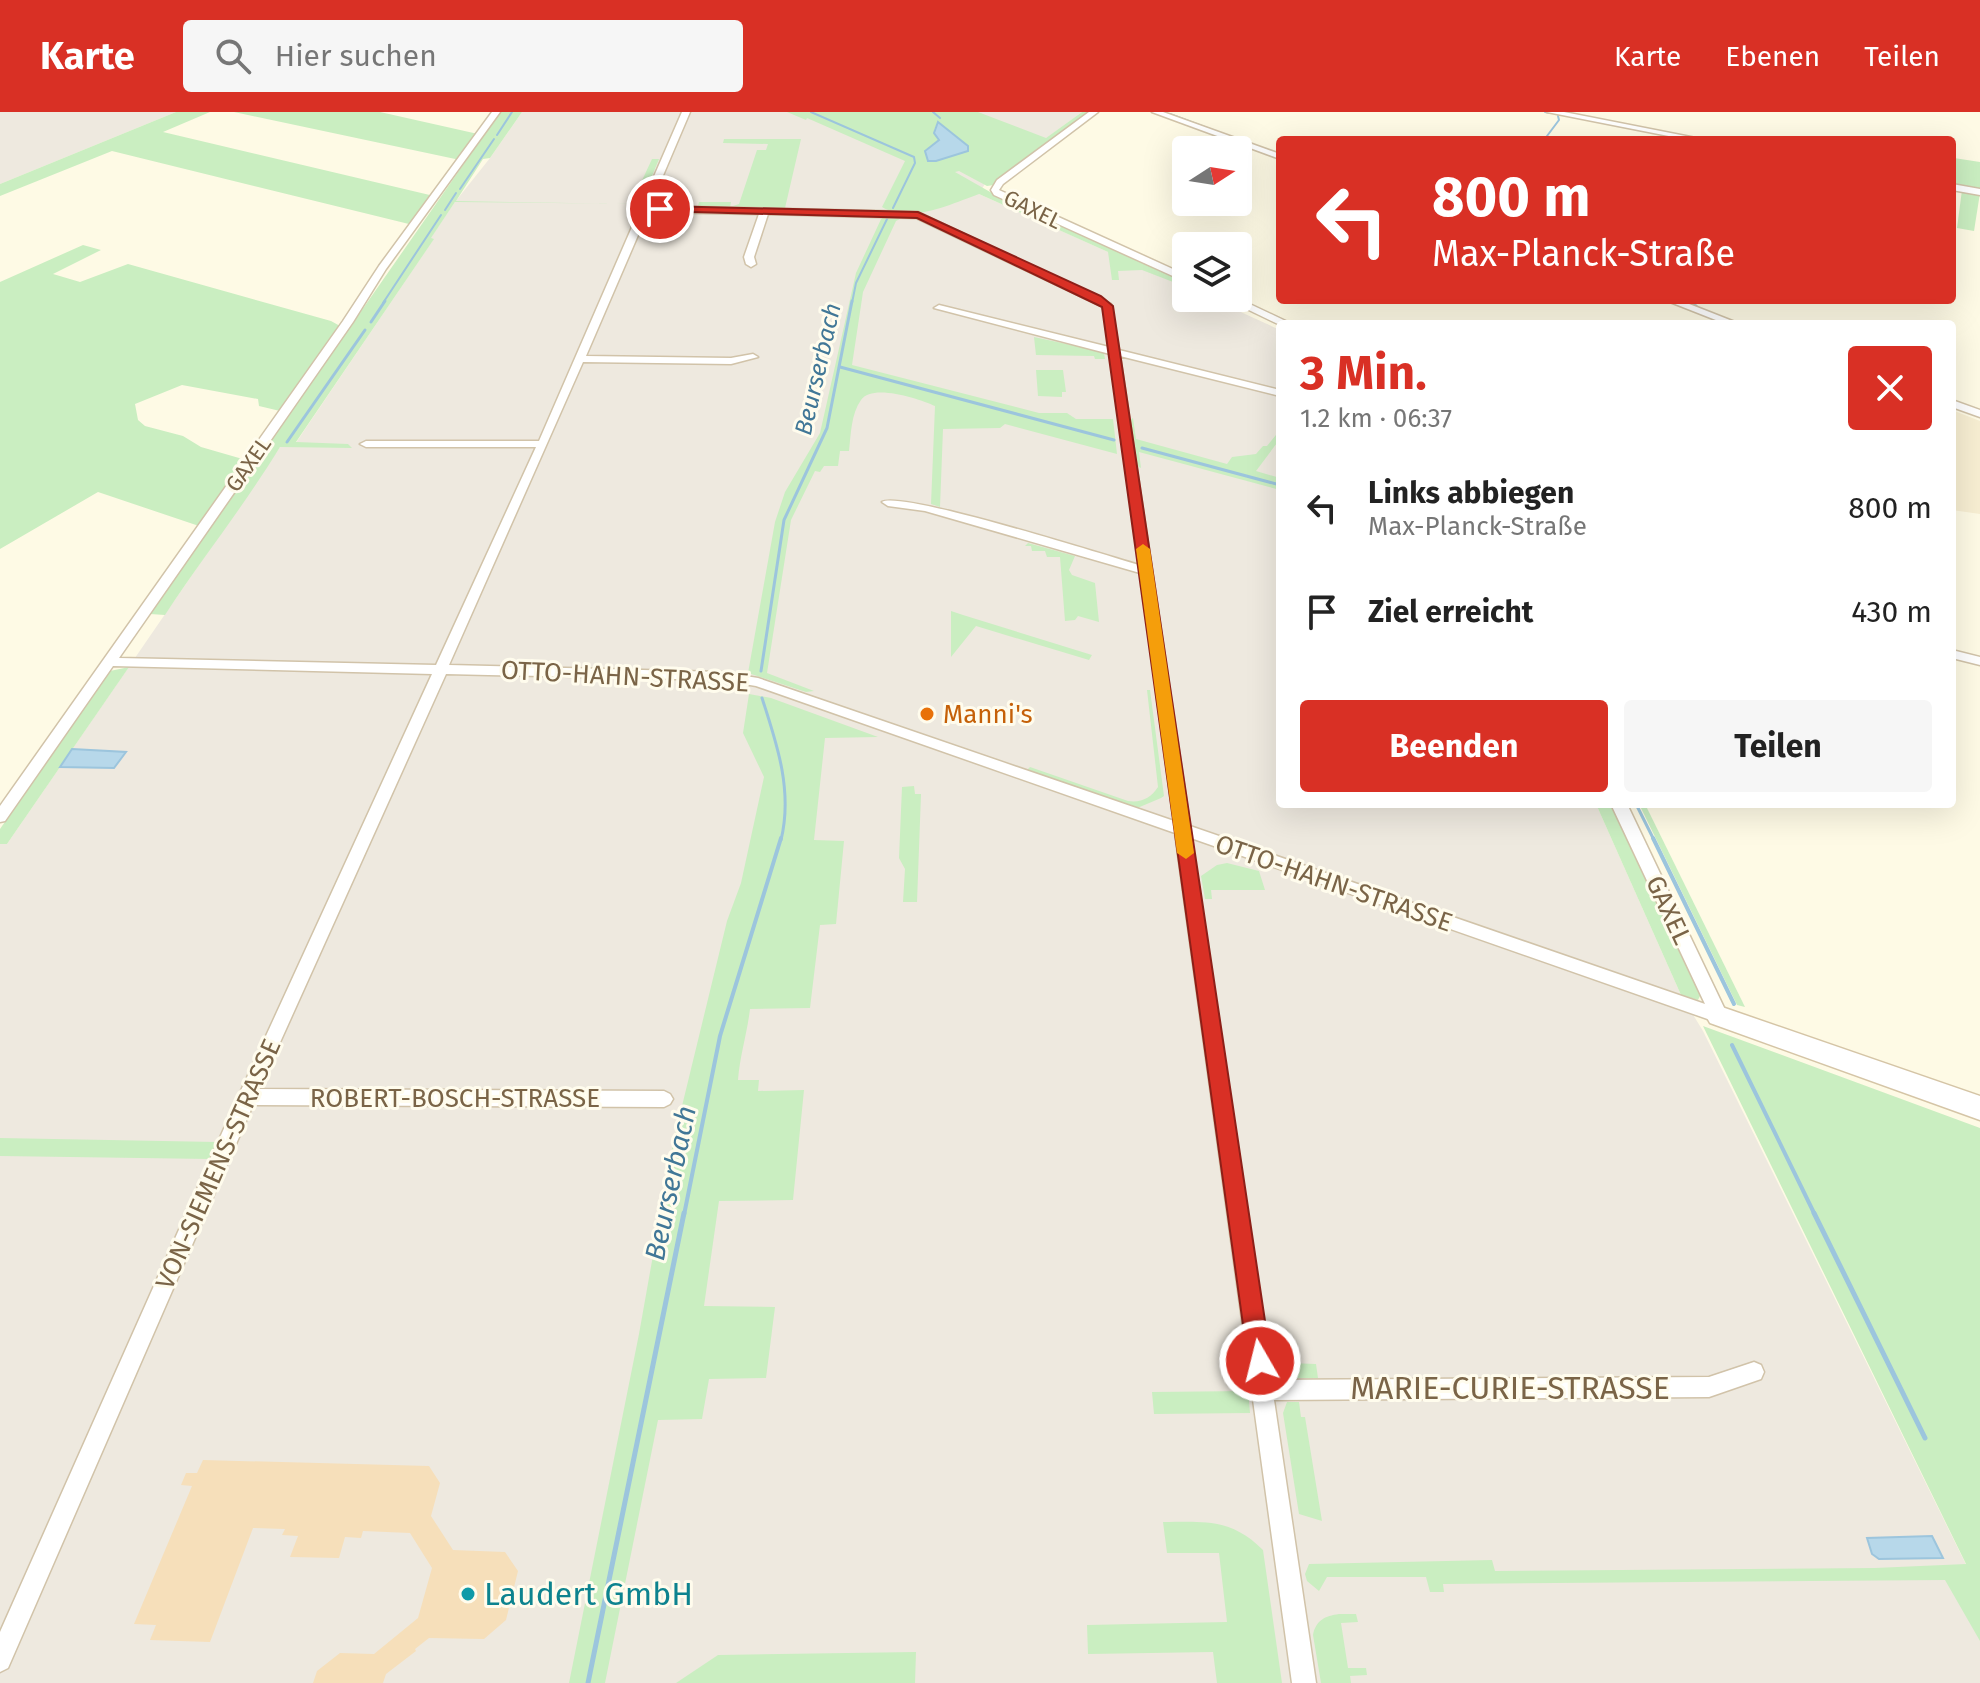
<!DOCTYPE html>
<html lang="de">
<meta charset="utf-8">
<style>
:root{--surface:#fff;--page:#f6f6f6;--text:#222;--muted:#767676;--accent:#d93025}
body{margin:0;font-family:"Fira Sans",sans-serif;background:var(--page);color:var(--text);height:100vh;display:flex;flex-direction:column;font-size:30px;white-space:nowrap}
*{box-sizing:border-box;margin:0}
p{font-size:26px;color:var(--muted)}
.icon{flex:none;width:44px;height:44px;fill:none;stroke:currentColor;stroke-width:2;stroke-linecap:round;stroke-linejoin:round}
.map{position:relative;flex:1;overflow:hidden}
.panel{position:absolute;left:1276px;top:208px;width:680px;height:488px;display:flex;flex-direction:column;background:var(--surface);border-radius:8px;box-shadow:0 8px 32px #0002}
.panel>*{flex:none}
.top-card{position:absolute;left:1276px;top:24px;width:680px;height:168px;border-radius:8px;box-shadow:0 8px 32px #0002;background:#d93025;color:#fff;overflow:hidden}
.needle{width:52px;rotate:78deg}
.buttons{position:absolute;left:1172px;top:24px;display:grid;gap:16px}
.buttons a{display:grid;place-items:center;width:80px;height:80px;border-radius:8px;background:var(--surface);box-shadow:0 8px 32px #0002;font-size:40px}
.pin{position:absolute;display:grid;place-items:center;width:68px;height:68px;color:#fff;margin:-34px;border:4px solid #fff;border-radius:50%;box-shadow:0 2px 8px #0007}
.me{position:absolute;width:88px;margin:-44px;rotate:352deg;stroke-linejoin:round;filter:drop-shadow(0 0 6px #0008)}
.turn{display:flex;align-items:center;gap:28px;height:168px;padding:0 24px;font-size:36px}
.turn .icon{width:104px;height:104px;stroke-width:2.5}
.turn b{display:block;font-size:56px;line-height:68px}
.round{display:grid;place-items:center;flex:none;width:84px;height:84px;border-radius:8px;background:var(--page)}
.headline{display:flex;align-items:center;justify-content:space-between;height:136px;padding:0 24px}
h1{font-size:48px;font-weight:700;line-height:60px;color:var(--accent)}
.cta{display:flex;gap:16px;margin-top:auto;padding:16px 24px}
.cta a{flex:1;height:92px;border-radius:8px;background:var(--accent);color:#fff;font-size:32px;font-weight:700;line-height:92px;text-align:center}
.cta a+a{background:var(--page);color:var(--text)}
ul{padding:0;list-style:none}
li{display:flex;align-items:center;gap:24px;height:104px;padding:0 24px}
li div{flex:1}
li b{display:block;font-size:30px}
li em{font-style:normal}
header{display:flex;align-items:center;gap:48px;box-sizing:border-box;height:112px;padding:0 40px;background:var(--accent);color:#fff}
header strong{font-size:38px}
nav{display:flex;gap:44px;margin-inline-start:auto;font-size:28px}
.search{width:560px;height:72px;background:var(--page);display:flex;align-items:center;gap:20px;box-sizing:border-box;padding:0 28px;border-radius:8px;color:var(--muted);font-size:30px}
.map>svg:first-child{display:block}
.residential{fill:#f7eed2}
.industrial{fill:#eee9df}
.green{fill:#caeec1;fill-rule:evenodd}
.water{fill:#b7d8ea;stroke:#9cc5dd;stroke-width:2}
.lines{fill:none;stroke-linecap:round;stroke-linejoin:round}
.stream-far3{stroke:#9cc5dd;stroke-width:2}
.stream-far2{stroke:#9cc5dd;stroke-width:3}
.stream-far1{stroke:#9cc5dd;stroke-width:4}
.stream{stroke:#9cc5dd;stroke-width:5}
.building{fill:#f6dfba}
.street-casing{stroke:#d1c3a9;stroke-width:3}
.secondary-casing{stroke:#d5c5a6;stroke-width:3}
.street{fill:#fff;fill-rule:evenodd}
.secondary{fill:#fff;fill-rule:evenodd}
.route{fill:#d93025;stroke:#8d1f18;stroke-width:2}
.slow{fill:#f59e0b}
.food-dot{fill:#e8710a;stroke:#fffced;stroke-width:3}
.culture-dot{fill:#0f9aa8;stroke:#fffced;stroke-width:3}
.labels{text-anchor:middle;stroke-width:6;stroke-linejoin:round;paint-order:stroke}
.far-street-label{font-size:22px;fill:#7a6447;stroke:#fffced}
.far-water-label{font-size:24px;font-style:italic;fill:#417797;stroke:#fffced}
.street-label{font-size:26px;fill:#7a6447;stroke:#fffced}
.food-label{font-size:26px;fill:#c56008;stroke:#fffced;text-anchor:start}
.water-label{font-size:28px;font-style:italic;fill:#417797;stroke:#fffced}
.near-street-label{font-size:32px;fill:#7a6447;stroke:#fffced}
.near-culture-label{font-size:32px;fill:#0d838f;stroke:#fffced;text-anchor:start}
</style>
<header>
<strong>Karte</strong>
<div class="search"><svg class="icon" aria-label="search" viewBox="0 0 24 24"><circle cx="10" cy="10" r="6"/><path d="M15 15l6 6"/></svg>Hier suchen</div>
<nav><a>Karte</a><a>Ebenen</a><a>Teilen</a></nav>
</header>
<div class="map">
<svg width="1980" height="1571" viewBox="0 0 1980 1571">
<rect width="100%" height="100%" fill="#fefae5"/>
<polygon class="residential" points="1952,298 1980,309 1980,402 1952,398"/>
<g class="industrial">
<polygon points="0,0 176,0 0,72"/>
<polygon points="522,0 1082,0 986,70 979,82 1186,175 1186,186 1210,186 1280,218 1280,692 1596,692 1681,883 1703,919 1980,1481 1980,1571 0,1571 0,732 7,732 280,335 293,335 433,128 430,127 455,90 490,46"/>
</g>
<g class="green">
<polygon points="176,0 210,0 163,20 434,84 413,113 112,39 0,84 0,72"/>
<polygon points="234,0 380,0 478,22 460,48"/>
<path d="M500,0H522L490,46L483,47L456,89L631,92L652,47H659L643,86L644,92L455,90L431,126L434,127L296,330L348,332L352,336L280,335C242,397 205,442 165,503L150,502Z"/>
<path d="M787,0H978L1046,26L1082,0H1093L994,73L987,74L959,59L955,60L999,85L1186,168V175L1142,158L1118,159L1119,168H1112L1108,140L979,82C951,92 911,112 882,95L905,49L807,6L806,8ZM938,10L968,34V39L931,50L939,28L934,18Z"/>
<polygon points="724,27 801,27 785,96 783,97 692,94 698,94 699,90 731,90 730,95 739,92 757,38 766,38 768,32 723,31"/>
<polygon points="1954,46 1980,50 1980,77 1952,72"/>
<polygon points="1962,78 1980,81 1974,119 1957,116"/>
<path d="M899,104L902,106L896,109L863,180L852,253L1039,301H1067L1076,307H1113L1117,342L1005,312L1000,316L943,317L940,395L931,392L935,294C920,287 872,271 861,288C851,302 851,322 849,339H840L838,354H824L820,360L815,359L791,408L767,561L814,579L806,580L748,561L775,410L785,380L820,321L856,161L882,105Z"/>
<polygon points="83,133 101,138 53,162 80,170 128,152 331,209 340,214 280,299 259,294 258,287 182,273 135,292 138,308 145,314 183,324 201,335 246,348 199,414 98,380 0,437 0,170"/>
<polygon points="1034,225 1099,239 1104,241 1105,247 1095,247 1094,244 1036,243"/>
<polygon points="1036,258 1063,258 1066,280 1062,280 1062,285 1038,284"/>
<polygon points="1133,306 1136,327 1227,352 1232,345 1256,342 1263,334 1267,334 1280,318 1280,327 1256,359 1280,366 1280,378 1139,340 1141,356 1137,354 1130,308"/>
<polygon points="1028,431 1075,444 1069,458 1072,463 1095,471 1099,510 1078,504 1075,508 1065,509 1060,445 1047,445 1045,439 1032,439 1031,434 1025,434"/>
<polygon points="951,499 963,503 1092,543 1089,548 976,514 951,545"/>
<polygon points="129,555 7,732 0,732 0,717 110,559"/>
<path d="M1147,578H1150L1164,684L1161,686L1135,697L1027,658L1030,655L1128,689C1141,691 1151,686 1158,675Z"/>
<path d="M749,582L771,586L878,625L825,626L814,728L844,729L836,812L820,813L810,896L750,897C747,922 740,943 738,968H759L758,979L804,978L793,1088L719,1089L704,1194L775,1195L766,1266L709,1267L702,1307L658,1308L605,1571H569L639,1222L673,1031L727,809L741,771L764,665L743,621Z"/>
<polygon points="914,674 915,682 921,682 917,790 903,790 905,757 899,746 902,675"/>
<polygon points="1596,692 1610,692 1702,880 1698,888 1681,883"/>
<polygon points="1639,692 1645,692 1745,895 1737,893"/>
<polygon points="1227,751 1259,759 1265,778 1211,778 1212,787 1205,787 1201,764 1217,753"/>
<polygon points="1703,914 1980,1016 1980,1529 1945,1468 1443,1472 1444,1480 1430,1480 1426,1465 1327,1465 1319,1479 1307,1469 1305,1462 1309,1452 1492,1448 1495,1459 1875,1456 1966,1452"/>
<polygon points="0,1026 217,1030 210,1047 0,1044"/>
<polygon points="1273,1237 1286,1237 1288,1251 1316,1252 1318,1266 1285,1266 1278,1263"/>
<polygon points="1248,1279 1250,1301 1154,1302 1152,1280"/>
<polygon points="1287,1290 1299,1290 1301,1305 1305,1305 1322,1409 1299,1402 1283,1301"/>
<path d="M1163,1410C1205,1410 1231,1406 1263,1438L1282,1571H1217L1213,1540L1088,1542L1087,1513L1227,1510L1219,1441H1167Z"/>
<path d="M1339,1502H1356L1358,1510L1341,1511L1348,1556H1366L1367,1563L1350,1564L1351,1571H1321L1313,1523C1316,1508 1325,1504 1339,1502Z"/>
<polygon points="916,1540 915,1571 676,1571 718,1543"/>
</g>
<g class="water">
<polygon points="938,10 968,34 968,39 936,49 928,49 925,39 939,28 934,21"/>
<polygon points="72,637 126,640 114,656 60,655"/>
<polygon points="1932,1424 1943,1446 1879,1447 1872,1442 1867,1426"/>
</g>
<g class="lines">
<g class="stream-far3">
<polyline points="811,0 914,45 915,51 893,96"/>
<polyline points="933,0 940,6"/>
<polyline points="1545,0 1550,1"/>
<polyline points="1170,2 1218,20"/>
<polyline points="497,23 512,0"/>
<polyline points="1544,28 1559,8 1558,4"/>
<polyline points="460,77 494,27"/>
<polyline points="445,98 456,81"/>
<polyline points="1680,188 1688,191"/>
<polyline points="383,191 441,103"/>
<polyline points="852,191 856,171 888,105"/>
</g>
<g class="stream-far2">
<polyline points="1683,189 1696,194"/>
<polyline points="371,210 385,189"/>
<polyline points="840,255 1114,328"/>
<polyline points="287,330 365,218"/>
<polyline points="1142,336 1280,373"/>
<polyline points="761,559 784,408 827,316 852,189"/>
<path d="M762,586C777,632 793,679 781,728"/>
<polyline points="1636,692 1654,728"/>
</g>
<g class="stream-far1">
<polyline points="1653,726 1734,892"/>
<polyline points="1732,933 1815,1103"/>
<polyline points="684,1103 720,924 781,726"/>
</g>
<g class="stream">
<polyline points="1814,1101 1925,1326"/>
<polyline points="588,1571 684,1101"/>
</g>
</g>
<polygon class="building" points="203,1348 429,1354 440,1371 431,1404 453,1438 505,1440 518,1459 506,1508 484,1527 429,1526 415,1537 416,1539 386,1562 383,1571 313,1571 317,1559 340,1541 374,1542 418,1506 432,1456 410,1421 363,1419 361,1426 345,1425 339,1446 290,1445 298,1424 282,1423 285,1417 253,1416 210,1530 150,1528 156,1513 134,1512 192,1374 181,1373 186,1361 197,1361"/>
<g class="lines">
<g class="street-casing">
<g id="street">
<path d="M492,0H500L386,157L353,210L119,546L436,553L536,335H366L360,332L366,329H539L682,0H690L650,94L918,100L1111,192L1119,238L1280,278V284L1120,244L1190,714L1705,892L1611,692H1627L1728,904L1725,909L1719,911L1191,726L1271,1268L1709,1265L1754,1250L1761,1253L1764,1260L1761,1267L1709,1285L1274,1288L1316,1571H1292L1175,721L756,574L720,568L446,562L259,977L664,979L670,982L673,987L670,992L664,995L253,993L8,1556L0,1560V1520L238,985L432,562L113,554L5,709L0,710V694L343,209L379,154ZM648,100L759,102L744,145L746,152L751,155L756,152L754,145L768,102L916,106L1103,195L1109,235L939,193L934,196L1110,242L1139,453C1104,443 900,378 882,390L888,394L925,399L1140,461L1174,709L758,566L720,560L449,553L583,250L731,252L758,245L753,242L731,246L586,244Z"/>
<polygon points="1089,0 1098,0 1003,72 999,78 1186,163 1186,170 994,83 991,78 997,68"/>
<polygon points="1152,0 1163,0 1280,42 1280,47"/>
<polygon points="1547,0 1564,0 1706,28 1689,28"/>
<polygon points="1952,72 1980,77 1980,83 1952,78"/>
<polygon points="1224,186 1237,186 1292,212 1280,213"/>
<polygon points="1665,188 1679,188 1740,212 1726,212"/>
<polygon points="1952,288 1980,298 1980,305 1952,295"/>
<polygon points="1952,538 1980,545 1980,553 1952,546"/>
</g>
</g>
<g class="secondary-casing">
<polygon id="secondary" points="1719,894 1980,984 1980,1008 1710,911 1706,904 1710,897"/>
</g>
<use href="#street" class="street"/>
<use href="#secondary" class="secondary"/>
</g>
<polygon class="route" points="660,94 918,100 1101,184 1113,194 1271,1249 1268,1257 1260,1261 1251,1257 1248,1249 1102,195 917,106 657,99 657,94"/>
<polygon class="slow" points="1143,432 1150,437 1194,741 1186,747 1177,741 1136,437"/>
<circle class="food-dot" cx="927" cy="602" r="8"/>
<circle class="culture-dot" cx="468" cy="1482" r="8"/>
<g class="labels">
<g class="far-street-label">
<text transform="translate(1033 97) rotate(26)" y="8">GAXEL</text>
<text transform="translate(248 352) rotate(-55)" y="8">GAXEL</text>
</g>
<g class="far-water-label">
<text transform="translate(818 257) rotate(-77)" y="8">Beurserbach</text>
</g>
<g class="street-label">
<text transform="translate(625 564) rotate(3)" y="9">OTTO-HAHN-STRASSE</text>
<text transform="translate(1334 771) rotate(19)" y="9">OTTO-HAHN-STRASSE</text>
<text transform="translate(1669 798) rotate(65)" y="9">GAXEL</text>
<text x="455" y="995">ROBERT-BOSCH-STRASSE</text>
<text transform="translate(218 1052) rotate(-66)" y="9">VON-SIEMENS-STRASSE</text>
</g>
<g class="food-label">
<text x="943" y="611">Manni's</text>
</g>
<g class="water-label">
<text transform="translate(670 1071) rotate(-78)" y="10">Beurserbach</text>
</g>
<g class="near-street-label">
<text x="1510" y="1287">MARIE-CURIE-STRASSE</text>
</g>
<g class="near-culture-label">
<text x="484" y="1493">Laudert GmbH</text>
</g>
</g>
</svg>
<div class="buttons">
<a><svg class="needle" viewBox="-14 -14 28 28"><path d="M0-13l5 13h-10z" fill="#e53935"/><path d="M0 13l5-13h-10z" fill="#767676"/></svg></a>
<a><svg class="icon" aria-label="layers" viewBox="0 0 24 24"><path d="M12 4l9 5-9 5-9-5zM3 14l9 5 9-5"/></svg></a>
</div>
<div class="pin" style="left:660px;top:97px;background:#d93025"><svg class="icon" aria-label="arrive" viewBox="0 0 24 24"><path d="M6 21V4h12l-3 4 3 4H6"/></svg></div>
<svg class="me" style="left:1260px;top:1249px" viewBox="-20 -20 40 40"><circle r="17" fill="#d93025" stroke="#fff" stroke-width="3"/><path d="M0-11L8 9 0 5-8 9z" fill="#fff"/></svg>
<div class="top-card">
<div class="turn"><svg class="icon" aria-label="left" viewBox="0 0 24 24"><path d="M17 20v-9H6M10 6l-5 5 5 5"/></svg><div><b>800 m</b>Max-Planck-Straße</div></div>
</div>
<section class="panel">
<div class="headline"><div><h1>3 Min.</h1><p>1.2 km · 06:37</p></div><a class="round" style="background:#d93025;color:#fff"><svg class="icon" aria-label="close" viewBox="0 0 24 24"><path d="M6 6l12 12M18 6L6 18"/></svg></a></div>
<ul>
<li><svg class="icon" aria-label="left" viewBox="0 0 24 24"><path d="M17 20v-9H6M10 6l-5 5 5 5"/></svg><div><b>Links abbiegen</b><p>Max-Planck-Straße</p></div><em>800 m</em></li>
<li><svg class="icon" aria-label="arrive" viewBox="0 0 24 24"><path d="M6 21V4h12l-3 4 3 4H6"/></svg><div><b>Ziel erreicht</b></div><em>430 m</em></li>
</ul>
<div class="cta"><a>Beenden</a><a>Teilen</a></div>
</section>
</div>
